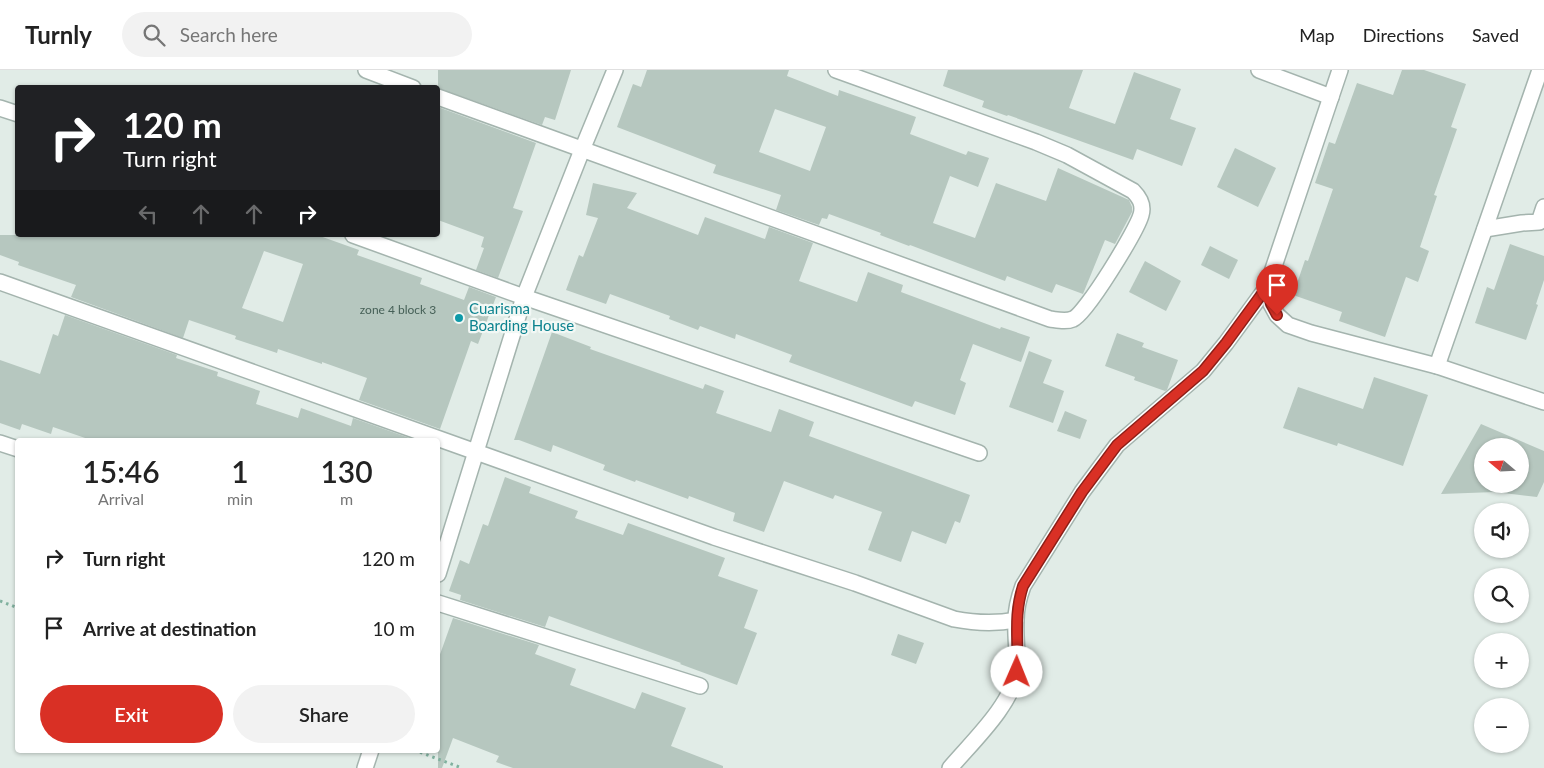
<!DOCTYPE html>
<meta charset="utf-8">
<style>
:root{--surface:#fff;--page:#f2f2f2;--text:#222;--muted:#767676;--line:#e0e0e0;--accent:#d93025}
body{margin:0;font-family:Lato,sans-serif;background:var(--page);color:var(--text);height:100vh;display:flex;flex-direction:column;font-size:19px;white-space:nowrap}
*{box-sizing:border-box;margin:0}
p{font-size:16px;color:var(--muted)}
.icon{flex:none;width:28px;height:28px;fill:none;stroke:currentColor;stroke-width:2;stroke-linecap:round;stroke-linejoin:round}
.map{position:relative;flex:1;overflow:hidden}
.panel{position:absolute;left:15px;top:368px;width:425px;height:315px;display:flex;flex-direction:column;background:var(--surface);border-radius:5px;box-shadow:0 1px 4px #0004}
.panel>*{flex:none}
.top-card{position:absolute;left:15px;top:15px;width:425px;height:152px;border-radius:5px;box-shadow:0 1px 4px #0004;background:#202124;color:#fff;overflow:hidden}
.needle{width:32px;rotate:289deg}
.controls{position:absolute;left:1474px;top:368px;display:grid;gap:10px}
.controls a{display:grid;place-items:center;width:55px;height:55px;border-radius:50%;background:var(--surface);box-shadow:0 1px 4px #0004;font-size:25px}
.pin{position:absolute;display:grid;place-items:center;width:42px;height:42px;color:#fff;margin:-51px -21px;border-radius:50% 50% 50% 0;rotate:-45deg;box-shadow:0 0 5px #0007}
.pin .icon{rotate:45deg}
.me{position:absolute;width:55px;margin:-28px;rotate:1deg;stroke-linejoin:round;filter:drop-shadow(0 0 4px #0008)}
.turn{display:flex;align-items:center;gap:18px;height:105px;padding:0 25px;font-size:22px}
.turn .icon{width:65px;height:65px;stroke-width:2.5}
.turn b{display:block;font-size:35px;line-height:42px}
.lanes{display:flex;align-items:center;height:48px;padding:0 25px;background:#0003;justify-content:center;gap:25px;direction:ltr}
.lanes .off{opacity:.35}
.eta{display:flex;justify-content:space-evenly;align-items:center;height:85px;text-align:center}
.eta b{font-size:30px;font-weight:600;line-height:35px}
.action{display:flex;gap:10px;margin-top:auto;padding:10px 25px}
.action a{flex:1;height:58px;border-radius:30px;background:var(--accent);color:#fff;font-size:20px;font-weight:600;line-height:58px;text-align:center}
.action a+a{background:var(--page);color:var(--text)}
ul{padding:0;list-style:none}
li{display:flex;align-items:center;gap:15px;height:70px;padding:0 25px}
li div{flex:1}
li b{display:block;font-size:19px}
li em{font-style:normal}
header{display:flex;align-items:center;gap:30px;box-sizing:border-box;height:70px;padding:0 25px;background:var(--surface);border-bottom:1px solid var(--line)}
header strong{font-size:24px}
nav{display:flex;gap:28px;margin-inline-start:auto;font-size:18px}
.search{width:350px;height:45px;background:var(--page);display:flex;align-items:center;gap:12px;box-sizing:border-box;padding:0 18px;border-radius:28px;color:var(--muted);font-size:19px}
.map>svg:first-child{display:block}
.building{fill:#b6c7bf;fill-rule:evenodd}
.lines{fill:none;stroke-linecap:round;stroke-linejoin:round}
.street-casing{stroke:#a4b4ae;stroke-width:18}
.path{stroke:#80b19f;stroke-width:3;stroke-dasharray:2.5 4;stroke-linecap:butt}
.street{stroke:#fff;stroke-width:15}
.route-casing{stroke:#8d1f18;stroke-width:12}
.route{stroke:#d93025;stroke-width:9}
.culture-dot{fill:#0f9aa8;stroke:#f2f8f5;stroke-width:2}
.labels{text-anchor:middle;stroke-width:4.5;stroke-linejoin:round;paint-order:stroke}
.number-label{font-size:12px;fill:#466057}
.culture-label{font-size:15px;fill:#0d838f;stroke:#f2f8f5;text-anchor:start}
</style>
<header>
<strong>Turnly</strong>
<div class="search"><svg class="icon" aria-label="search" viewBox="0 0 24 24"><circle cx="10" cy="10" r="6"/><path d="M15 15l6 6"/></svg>Search here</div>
<nav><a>Map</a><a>Directions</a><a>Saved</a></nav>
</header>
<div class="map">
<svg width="1544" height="698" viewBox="0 0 1544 698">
<rect width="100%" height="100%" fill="#e1ece7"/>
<g class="building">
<polygon points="438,0 571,0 555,50 545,47 542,55 438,18"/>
<path d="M647,0H789L787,6L838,26L839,20L916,47L910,64L966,85L968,81L989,88L978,117L950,106L933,153L975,168L996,113L1046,131L1058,98L1129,130L1132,137V142L1115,174L1105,170L1083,224L1056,214L1052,223L1007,206L1005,211L910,175L909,176L880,165L881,163L829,144L827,149L822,148L819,155L776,140L781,125L713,103L716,95L617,57L633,14L641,17ZM775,39L826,57L810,101L759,82Z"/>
<polygon points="948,0 1083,0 1069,38 1115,54 1134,2 1181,19 1170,49 1196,58 1182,96 1137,79 1133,90 1008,45 1007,46 982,37 984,31 943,16"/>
<polygon points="1402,0 1424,0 1466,14 1451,57 1457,59 1434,125 1437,126 1420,177 1429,181 1418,212 1406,207 1385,267 1339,251 1342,242 1293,225 1305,190 1308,191 1333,119 1315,113 1329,72 1335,74 1357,13 1393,25"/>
<polygon points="438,37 536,73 513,138 523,141 498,208 476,200 484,178 481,177 484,167 438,150"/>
<polygon points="1235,78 1276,98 1258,137 1217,117"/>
<polygon points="593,113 637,123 627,138 698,165 705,147 765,169 769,157 813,173 799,211 857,232 868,202 903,215 901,222 1000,259 1001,257 1030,267 1021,292 973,274 960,310 966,313 955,345 915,331 912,337 789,292 792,285 736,264 735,269 700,256 698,260 669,249 670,246 610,224 606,234 566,220 579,185 583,187 598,148 586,145"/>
<path d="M0,165H317L359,180L357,185L422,208L420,214L464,230L469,217L496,227L478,274L471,271L440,359L359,330L367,308L322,292V294L278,279L277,283L235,269L236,266L189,250L183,268L71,227L76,215L18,195L19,192L0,185ZM264,181L303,194L283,252L242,238Z"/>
<polygon points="1510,174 1544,186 1544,210 1536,234 1538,235 1526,270 1475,253 1487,217 1494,220"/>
<polygon points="1210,176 1238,190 1229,209 1201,195"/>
<polygon points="1145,191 1181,211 1166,241 1129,222"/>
<polygon points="65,245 177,285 176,288 218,302 217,306 260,321 256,334 298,348 301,338 351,356 353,348 415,370 91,370 53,357 51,364 22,354 20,360 0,353 0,290 40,304 53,264 58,266"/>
<polygon points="552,262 591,277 590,279 703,319 705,314 724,321 716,343 771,362 779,339 814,352 809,366 970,425 960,453 955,451 946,474 912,461 901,492 868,480 882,442 835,425 833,429 784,411 764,462 733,451 735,443 689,426 688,429 636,410 635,412 603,400 605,395 553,375 551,382 519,370 514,370"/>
<polygon points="1117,263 1144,273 1142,277 1178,290 1167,320 1165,321 1134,310 1135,307 1105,296"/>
<polygon points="1029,281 1052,290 1043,313 1064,321 1053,353 1009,337"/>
<polygon points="1374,307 1428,325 1403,396 1338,373 1337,376 1283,358 1298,317 1363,339"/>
<polygon points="1065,341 1087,350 1080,369 1057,361"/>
<path d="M1481,354L1544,381V412L1537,427L1495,422L1441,424ZM1482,376H1520V414H1482Z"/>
<polygon points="505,407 531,417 529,423 578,441 575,448 623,465 628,453 725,488 718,506 758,520 744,558 757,563 737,615 680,594 681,593 549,546 545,557 460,530 461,525 449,521 460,490 469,494 483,454 488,456"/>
<polygon points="453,548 539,575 535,584 576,599 570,615 635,639 642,622 686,638 671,676 723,696 723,698 513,698 496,692 499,686 453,668 442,698 438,698 438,590"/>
<polygon points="898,564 924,573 916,594 891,585"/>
</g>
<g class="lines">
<g class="street-casing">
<g id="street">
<polyline points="366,0 413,18"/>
<polyline points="1259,0 1331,27"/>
<path d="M438,27L1050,249C1058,250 1066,252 1073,249C1086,244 1137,160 1141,145C1144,135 1140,128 1133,121L1067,85L1036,72L836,0"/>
<polyline points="0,38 18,44"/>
<polyline points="1485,159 1522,153 1539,152 1544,137"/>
<polyline points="353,165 524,227 979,383"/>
<path d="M0,212L714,467L855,513L954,549C975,553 995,554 1016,550"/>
<polyline points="1267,217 1271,234 1277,245 1288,255 1311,263 1437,296 1544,332"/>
<polyline points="1437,296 1540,0"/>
<polyline points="0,373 18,379"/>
<polyline points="438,504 524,227 582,80 615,0"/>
<polyline points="438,533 700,616"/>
<polyline points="365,698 371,680"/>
<path d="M950,698C972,672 1013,634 1017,600C1018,583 1015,567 1016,550C1016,538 1019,527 1023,516L1082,422L1117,375L1203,301L1226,273L1267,217L1340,0"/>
</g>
</g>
<g class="path">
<polyline points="0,531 18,538"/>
<polyline points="414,680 462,698"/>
</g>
<use href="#street" class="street"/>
</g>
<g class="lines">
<g class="route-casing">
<path id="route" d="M1017,602C1019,570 1013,547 1023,516L1082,422L1117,375L1203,301L1226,273L1267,217L1271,234L1277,245"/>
</g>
<use href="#route" class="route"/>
</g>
<circle class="culture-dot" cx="459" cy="248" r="5"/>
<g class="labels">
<g class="number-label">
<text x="398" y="244">zone 4 block 3</text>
</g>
<g class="culture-label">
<text x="469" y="244">Cuarisma<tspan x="469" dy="17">Boarding House</tspan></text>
</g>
</g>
</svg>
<div class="controls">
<a><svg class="needle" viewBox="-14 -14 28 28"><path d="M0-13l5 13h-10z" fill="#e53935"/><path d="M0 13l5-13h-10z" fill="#767676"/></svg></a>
<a><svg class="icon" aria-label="sound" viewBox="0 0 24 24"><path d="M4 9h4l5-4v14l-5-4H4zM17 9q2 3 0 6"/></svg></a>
<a><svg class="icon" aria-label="search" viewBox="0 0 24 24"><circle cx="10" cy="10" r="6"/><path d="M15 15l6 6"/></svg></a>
<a>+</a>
<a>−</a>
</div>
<div class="pin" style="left:1277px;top:245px;background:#d93025"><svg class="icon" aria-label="arrive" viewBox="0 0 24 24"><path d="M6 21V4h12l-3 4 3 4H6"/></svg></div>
<svg class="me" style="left:1017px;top:602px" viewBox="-20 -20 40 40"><circle r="19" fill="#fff"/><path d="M0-13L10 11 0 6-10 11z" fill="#d93025"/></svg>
<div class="top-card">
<div class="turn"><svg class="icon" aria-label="right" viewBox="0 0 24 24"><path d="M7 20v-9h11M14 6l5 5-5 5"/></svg><div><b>120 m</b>Turn right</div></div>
<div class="lanes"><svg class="icon off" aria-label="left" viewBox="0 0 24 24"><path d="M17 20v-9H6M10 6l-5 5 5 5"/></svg><svg class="icon off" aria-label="ahead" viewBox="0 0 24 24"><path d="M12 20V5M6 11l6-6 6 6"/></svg><svg class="icon off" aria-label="ahead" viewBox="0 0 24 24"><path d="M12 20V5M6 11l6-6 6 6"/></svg><svg class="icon" aria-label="right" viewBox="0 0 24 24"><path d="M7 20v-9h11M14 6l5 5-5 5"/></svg></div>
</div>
<section class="panel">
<div class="eta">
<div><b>15:46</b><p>Arrival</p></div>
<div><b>1</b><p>min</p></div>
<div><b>130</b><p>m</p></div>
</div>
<ul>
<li><svg class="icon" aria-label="right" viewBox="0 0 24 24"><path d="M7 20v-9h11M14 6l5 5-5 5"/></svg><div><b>Turn right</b></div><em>120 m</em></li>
<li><svg class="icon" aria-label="arrive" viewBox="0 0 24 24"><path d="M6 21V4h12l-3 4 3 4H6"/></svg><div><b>Arrive at destination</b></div><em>10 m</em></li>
</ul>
<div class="action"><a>Exit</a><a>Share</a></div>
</section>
</div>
